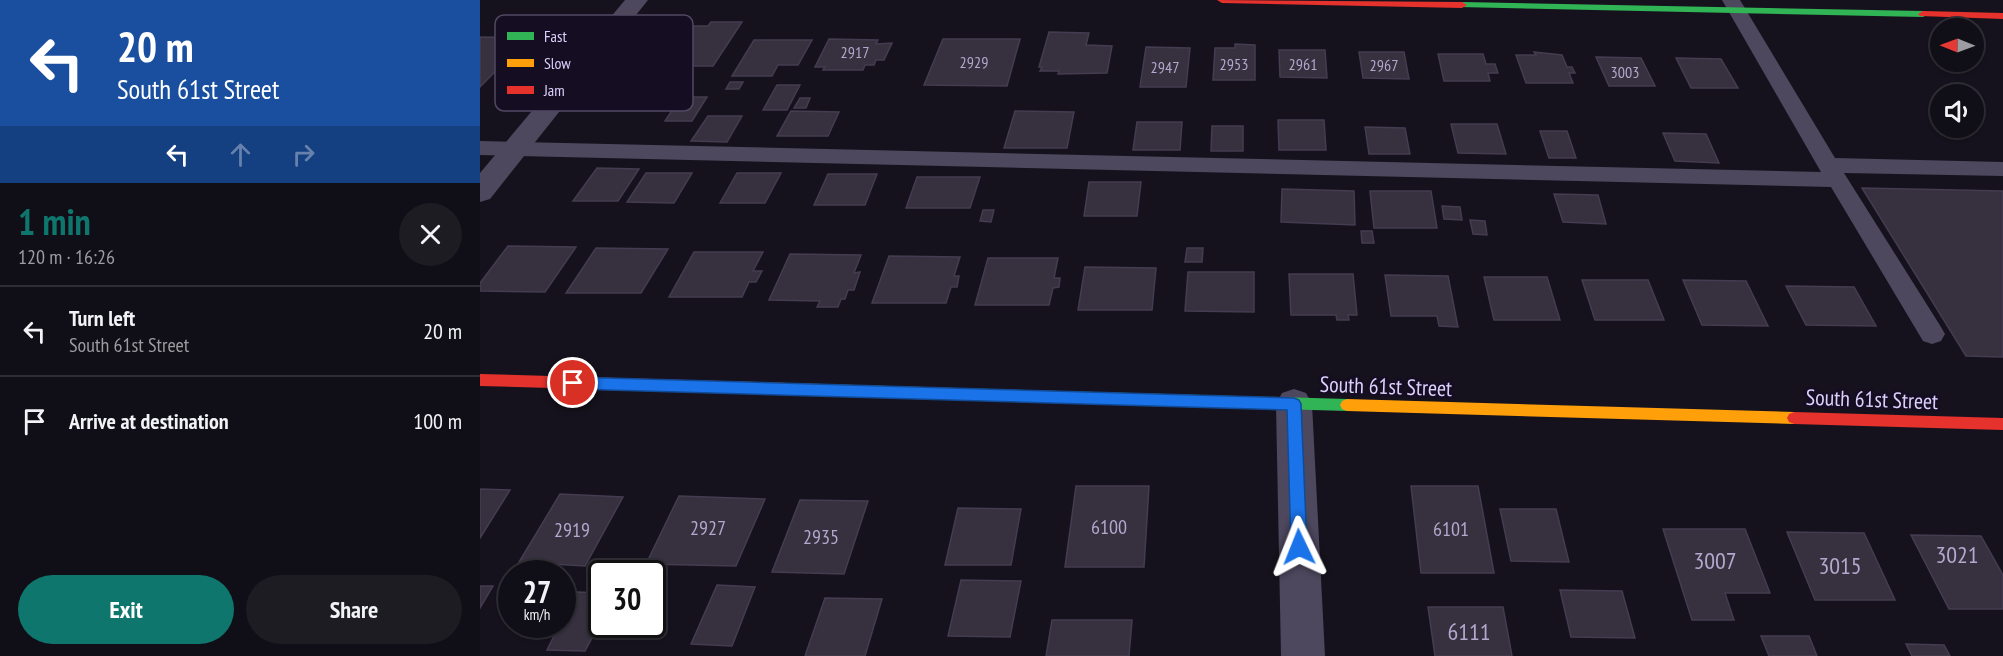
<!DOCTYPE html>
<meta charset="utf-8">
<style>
:root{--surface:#100e16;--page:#1e1c23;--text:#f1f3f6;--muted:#9c9ca1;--line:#302e35;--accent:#0f766e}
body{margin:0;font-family:"PT Sans Narrow",sans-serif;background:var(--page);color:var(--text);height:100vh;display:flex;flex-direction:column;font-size:22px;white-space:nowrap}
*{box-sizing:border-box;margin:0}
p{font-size:20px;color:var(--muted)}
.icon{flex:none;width:33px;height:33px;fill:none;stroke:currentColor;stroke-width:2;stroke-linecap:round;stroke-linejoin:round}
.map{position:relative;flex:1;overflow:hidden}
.drawer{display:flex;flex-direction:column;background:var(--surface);width:480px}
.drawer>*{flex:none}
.banner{background:#1a4fa0;color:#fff;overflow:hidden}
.needle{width:39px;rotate:271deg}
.controls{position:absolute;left:1450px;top:18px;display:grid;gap:12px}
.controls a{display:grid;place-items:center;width:54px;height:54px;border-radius:50%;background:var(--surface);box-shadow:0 2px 4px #0004,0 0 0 2px var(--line);font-size:30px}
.speed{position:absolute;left:18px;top:560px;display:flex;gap:12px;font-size:30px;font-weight:700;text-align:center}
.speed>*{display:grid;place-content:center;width:78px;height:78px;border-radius:50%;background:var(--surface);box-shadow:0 2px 4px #0004,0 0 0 2px var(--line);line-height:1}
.speed small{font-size:15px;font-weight:400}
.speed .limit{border:3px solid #111;border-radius:9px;background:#fff;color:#111}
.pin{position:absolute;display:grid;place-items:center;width:51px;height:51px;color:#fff;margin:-26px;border:3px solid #fff;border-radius:50%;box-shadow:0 2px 6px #0007}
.me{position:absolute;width:66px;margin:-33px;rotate:358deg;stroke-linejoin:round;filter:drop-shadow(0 0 4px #0008)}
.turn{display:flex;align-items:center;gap:21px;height:126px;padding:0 18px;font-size:27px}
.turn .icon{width:78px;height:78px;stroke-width:2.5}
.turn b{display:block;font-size:42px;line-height:51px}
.lanes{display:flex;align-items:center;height:57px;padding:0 18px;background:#0003;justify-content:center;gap:30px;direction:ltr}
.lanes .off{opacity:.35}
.round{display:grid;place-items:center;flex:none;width:63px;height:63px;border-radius:32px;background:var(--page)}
.summary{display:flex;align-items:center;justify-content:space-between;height:102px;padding:0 18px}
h1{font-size:36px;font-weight:700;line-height:45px;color:var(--accent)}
.button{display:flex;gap:12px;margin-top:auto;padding:12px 18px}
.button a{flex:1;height:69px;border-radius:36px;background:var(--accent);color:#fff;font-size:24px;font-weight:700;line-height:69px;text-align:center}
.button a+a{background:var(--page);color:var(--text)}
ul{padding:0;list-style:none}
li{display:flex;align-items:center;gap:18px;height:90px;padding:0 18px;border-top:2px solid var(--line)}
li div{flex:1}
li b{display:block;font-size:22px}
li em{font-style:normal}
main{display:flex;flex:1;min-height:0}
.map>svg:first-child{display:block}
.building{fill:#36303f;stroke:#443c51;stroke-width:1.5}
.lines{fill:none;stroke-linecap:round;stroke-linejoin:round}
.lane{fill:#4d485e;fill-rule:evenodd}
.street{fill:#4d485e;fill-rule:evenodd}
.fast{fill:#30b455;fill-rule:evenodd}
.slow{fill:#ff9f0a;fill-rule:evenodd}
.jam{fill:#e5322d;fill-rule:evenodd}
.route{fill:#1a73e8;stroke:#114b97;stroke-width:1.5}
.labels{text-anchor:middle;stroke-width:6;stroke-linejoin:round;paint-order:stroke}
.far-number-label{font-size:16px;fill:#b4a8ce}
.number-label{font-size:20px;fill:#b4a8ce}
.street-label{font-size:22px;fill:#ded0fd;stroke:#150e22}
.near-number-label{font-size:24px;fill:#b4a8ce}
.key{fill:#150e22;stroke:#514864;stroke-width:1.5}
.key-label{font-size:16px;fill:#ded0fd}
</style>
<main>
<section class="drawer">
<div class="banner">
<div class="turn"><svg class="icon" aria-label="left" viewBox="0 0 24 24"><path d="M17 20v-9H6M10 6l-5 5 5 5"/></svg><div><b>20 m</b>South 61st Street</div></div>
<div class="lanes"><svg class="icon" aria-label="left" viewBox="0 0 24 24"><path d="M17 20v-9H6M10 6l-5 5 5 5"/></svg><svg class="icon off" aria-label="ahead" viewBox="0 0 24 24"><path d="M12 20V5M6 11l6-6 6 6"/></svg><svg class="icon off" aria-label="right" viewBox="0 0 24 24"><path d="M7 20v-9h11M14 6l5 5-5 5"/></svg></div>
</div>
<div class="summary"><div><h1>1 min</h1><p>120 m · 16:26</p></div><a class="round"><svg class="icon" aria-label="close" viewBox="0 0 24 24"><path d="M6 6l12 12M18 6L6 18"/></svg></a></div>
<ul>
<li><svg class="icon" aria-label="left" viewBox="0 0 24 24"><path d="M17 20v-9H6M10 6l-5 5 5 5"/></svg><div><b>Turn left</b><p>South 61st Street</p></div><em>20 m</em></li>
<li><svg class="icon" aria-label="arrive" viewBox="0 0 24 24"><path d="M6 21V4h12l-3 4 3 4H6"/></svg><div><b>Arrive at destination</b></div><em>100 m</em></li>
</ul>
<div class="button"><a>Exit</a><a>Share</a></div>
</section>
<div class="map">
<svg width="1523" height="656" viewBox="0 0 1523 656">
<rect width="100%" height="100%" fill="#16121d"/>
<g class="building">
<polygon points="231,22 262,22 233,66 183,66 212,26 228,26"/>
<polygon points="569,32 609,33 606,45 632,46 627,73 578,74 579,71 560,71 562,67 559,67"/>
<polygon points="0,37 48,38 0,87"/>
<polygon points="349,39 398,40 396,44 412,43 404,60 396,60 394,65 385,65 383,70 343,70 345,67 335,67"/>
<polygon points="463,39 540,39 527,86 444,85"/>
<polygon points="274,40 332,40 318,65 298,65 292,76 252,76"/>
<polygon points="755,44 775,45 775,80 733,80 735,48 755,48"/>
<polygon points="666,47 710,48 706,87 660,87"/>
<polygon points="799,50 845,50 847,78 800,77"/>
<polygon points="879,52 924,52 929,79 883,78"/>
<polygon points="1054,52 1082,55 1087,67 1092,67 1095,73 1089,73 1093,83 1046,83 1036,55 1056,55"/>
<polygon points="958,54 1003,54 1006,64 1015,64 1018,73 1008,73 1010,81 964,81"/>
<polygon points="1116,57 1161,58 1175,86 1129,86"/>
<polygon points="1196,58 1241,59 1258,88 1211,88"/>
<polygon points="250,82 263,82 259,89 246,89"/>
<polygon points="297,85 320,85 307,110 283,110"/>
<polygon points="201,97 227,97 212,121 185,121"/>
<polygon points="320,98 330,98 326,108 314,108"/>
<polygon points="311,111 359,112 348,136 297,136"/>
<polygon points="535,111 594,112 587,148 524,148"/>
<polygon points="228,116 262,116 247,142 211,141"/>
<polygon points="798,120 844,120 846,150 799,150"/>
<polygon points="657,122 702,122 700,150 653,150"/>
<polygon points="971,124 1017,124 1026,154 978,153"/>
<polygon points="732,126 763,126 763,151 731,151"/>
<polygon points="885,127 925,128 930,154 889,154"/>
<polygon points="1060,131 1087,131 1096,158 1069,158"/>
<polygon points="1183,133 1226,134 1239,163 1195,161"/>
<polygon points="117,168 159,169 138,201 93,201"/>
<polygon points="166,173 212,173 194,203 147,202"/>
<polygon points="257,173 301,173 285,203 240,203"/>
<polygon points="348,174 397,174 385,205 334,205"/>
<polygon points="437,177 500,177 490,208 426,208"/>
<polygon points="609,182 661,182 657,216 604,216"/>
<polygon points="1382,188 1523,191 1523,357 1486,356"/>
<polygon points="802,189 874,191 875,225 801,222"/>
<polygon points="890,191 951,191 957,228 894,228"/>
<polygon points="1074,194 1118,195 1126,224 1083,222"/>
<polygon points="962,206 980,207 982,220 964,219"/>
<polygon points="503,210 514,210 511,222 500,221"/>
<polygon points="990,220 1005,221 1007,235 993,234"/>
<polygon points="881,231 892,231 894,243 882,243"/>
<polygon points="28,246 96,247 65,292 0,291 0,283"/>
<polygon points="116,248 188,249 161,293 86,293"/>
<polygon points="707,248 723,248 722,262 705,262"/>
<polygon points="214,252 283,252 273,271 282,271 276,282 269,282 262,297 189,297"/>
<polygon points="310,254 381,255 374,273 380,272 374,290 368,290 365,299 361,299 358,307 337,307 340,301 289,300"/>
<polygon points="409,256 480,257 474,276 479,276 477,287 471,287 466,303 392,303"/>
<polygon points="508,258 578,258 574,278 580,278 579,287 573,288 569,305 495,305"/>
<polygon points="605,267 676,268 672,310 598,310"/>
<polygon points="708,272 774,272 774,312 705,311"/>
<polygon points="809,274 873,274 877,315 868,315 869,320 857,320 856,315 811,315"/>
<polygon points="905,275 968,276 978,327 959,326 957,316 911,316"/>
<polygon points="1004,277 1067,277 1080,320 1014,320"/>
<polygon points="1102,280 1168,280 1184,320 1115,320"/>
<polygon points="1203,280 1266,281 1288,326 1222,325"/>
<polygon points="1306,286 1374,287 1396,326 1326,325"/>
<polygon points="596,486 669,486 664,567 585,567"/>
<polygon points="931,486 998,486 1014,573 941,573"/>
<polygon points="0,489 30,490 0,538"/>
<polygon points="80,494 143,497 105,566 39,562"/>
<polygon points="199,496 285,499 256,566 166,564"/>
<polygon points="320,500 388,501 364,574 292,572"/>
<polygon points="478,508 541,509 531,565 465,565"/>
<polygon points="1020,509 1076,509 1089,562 1031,561"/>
<polygon points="1183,529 1265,529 1290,593 1245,593 1254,620 1212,620"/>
<polygon points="1307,532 1384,533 1415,600 1335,600"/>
<polygon points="1431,535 1501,536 1523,575 1523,609 1469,609"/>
<polygon points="481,580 541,581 530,637 468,636"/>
<polygon points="237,585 275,587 252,646 211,644"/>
<polygon points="0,586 13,586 0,608"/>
<polygon points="1080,590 1142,591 1155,638 1091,637"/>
<polygon points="97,592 122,593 122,619 105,651 67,650 80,624 82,624 82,620"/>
<polygon points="345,598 402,599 385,656 325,656"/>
<polygon points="948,607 1023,607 1032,656 955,656"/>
<polygon points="572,620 652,620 649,656 566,656"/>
<polygon points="1281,636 1329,636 1337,656 1289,656"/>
<polygon points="1426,644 1464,645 1470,656 1432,656"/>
</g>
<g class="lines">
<polygon class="lane" points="1242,0 1260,0 1355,158 1523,162 1523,176 1364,173 1461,327 1465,334 1461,341 1452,344 1443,341 1351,187 0,155 0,141 1341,172"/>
<g class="street">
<polygon points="145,0 168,0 10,199 0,202 0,173"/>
<polygon points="814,389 826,393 832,404 845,656 801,656 796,404 802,393"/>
</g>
<g class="fast">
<polygon points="982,2 1443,11 1448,14 1443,17 979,7 977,5"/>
<polygon points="476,388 867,399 872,401 874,405 872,409 867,411 476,400 471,398 469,394 471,390"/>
</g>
<g class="slow">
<polygon points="242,381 476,388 481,390 483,394 481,398 476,400 242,393 237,391 235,387 237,383"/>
<polygon points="867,399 1314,412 1319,414 1321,418 1319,422 1314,424 867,411 862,409 860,405 862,401"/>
</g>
<g class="jam">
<polygon points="737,0 982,2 987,5 982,8 742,3"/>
<polygon points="1443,11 1523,13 1523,19 1440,16 1438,14"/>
<polygon points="0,374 242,381 247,383 249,387 247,391 242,393 0,386"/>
<polygon points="1314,412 1523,418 1523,430 1314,424 1309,422 1307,418 1309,414"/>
</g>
</g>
<polygon class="route" points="93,377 814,398 819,400 821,404 827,547 825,552 819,555 813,552 811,547 807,410 93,389 88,387 86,383 88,379"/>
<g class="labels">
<g class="far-number-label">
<text x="375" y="58">2917</text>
<text x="494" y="68">2929</text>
<text x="754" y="70">2953</text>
<text x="823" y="70">2961</text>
<text x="904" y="71">2967</text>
<text x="685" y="73">2947</text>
<text x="1145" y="78">3003</text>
</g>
<g class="number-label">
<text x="629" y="534">6100</text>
<text x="228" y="535">2927</text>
<text x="971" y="536">6101</text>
<text x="92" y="537">2919</text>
<text x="341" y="544">2935</text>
</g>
<g class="street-label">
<text transform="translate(906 386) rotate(2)" y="8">South 61st Street</text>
<text transform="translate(1392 399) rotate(2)" y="8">South 61st Street</text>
</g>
<g class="near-number-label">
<text x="1477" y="563">3021</text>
<text x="1235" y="569">3007</text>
<text x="1360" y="574">3015</text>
<text x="989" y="640">6111</text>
</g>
</g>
<rect x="15" y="15" width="198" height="96" rx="9" class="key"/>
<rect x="27" y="32" width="27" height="8" fill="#30b455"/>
<rect x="27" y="59" width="27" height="8" fill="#ff9f0a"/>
<rect x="27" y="86" width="27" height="8" fill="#e5322d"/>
<g class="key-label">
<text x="64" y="42">Fast</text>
<text x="64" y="69">Slow</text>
<text x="64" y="96">Jam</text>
</g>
</svg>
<div class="controls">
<a><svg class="needle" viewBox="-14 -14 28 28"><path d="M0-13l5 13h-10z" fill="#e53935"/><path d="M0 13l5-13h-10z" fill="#9c9ca1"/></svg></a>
<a><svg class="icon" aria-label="sound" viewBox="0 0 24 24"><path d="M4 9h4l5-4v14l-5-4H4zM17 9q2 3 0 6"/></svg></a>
</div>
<div class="speed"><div>27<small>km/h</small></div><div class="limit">30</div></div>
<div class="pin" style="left:93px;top:383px;background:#d93025"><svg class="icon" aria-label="arrive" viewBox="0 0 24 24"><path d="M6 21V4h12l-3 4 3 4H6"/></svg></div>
<svg class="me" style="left:819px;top:547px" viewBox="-20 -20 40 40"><path d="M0-17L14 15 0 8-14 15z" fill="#1a73e8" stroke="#fff" stroke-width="4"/></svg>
</div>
</main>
